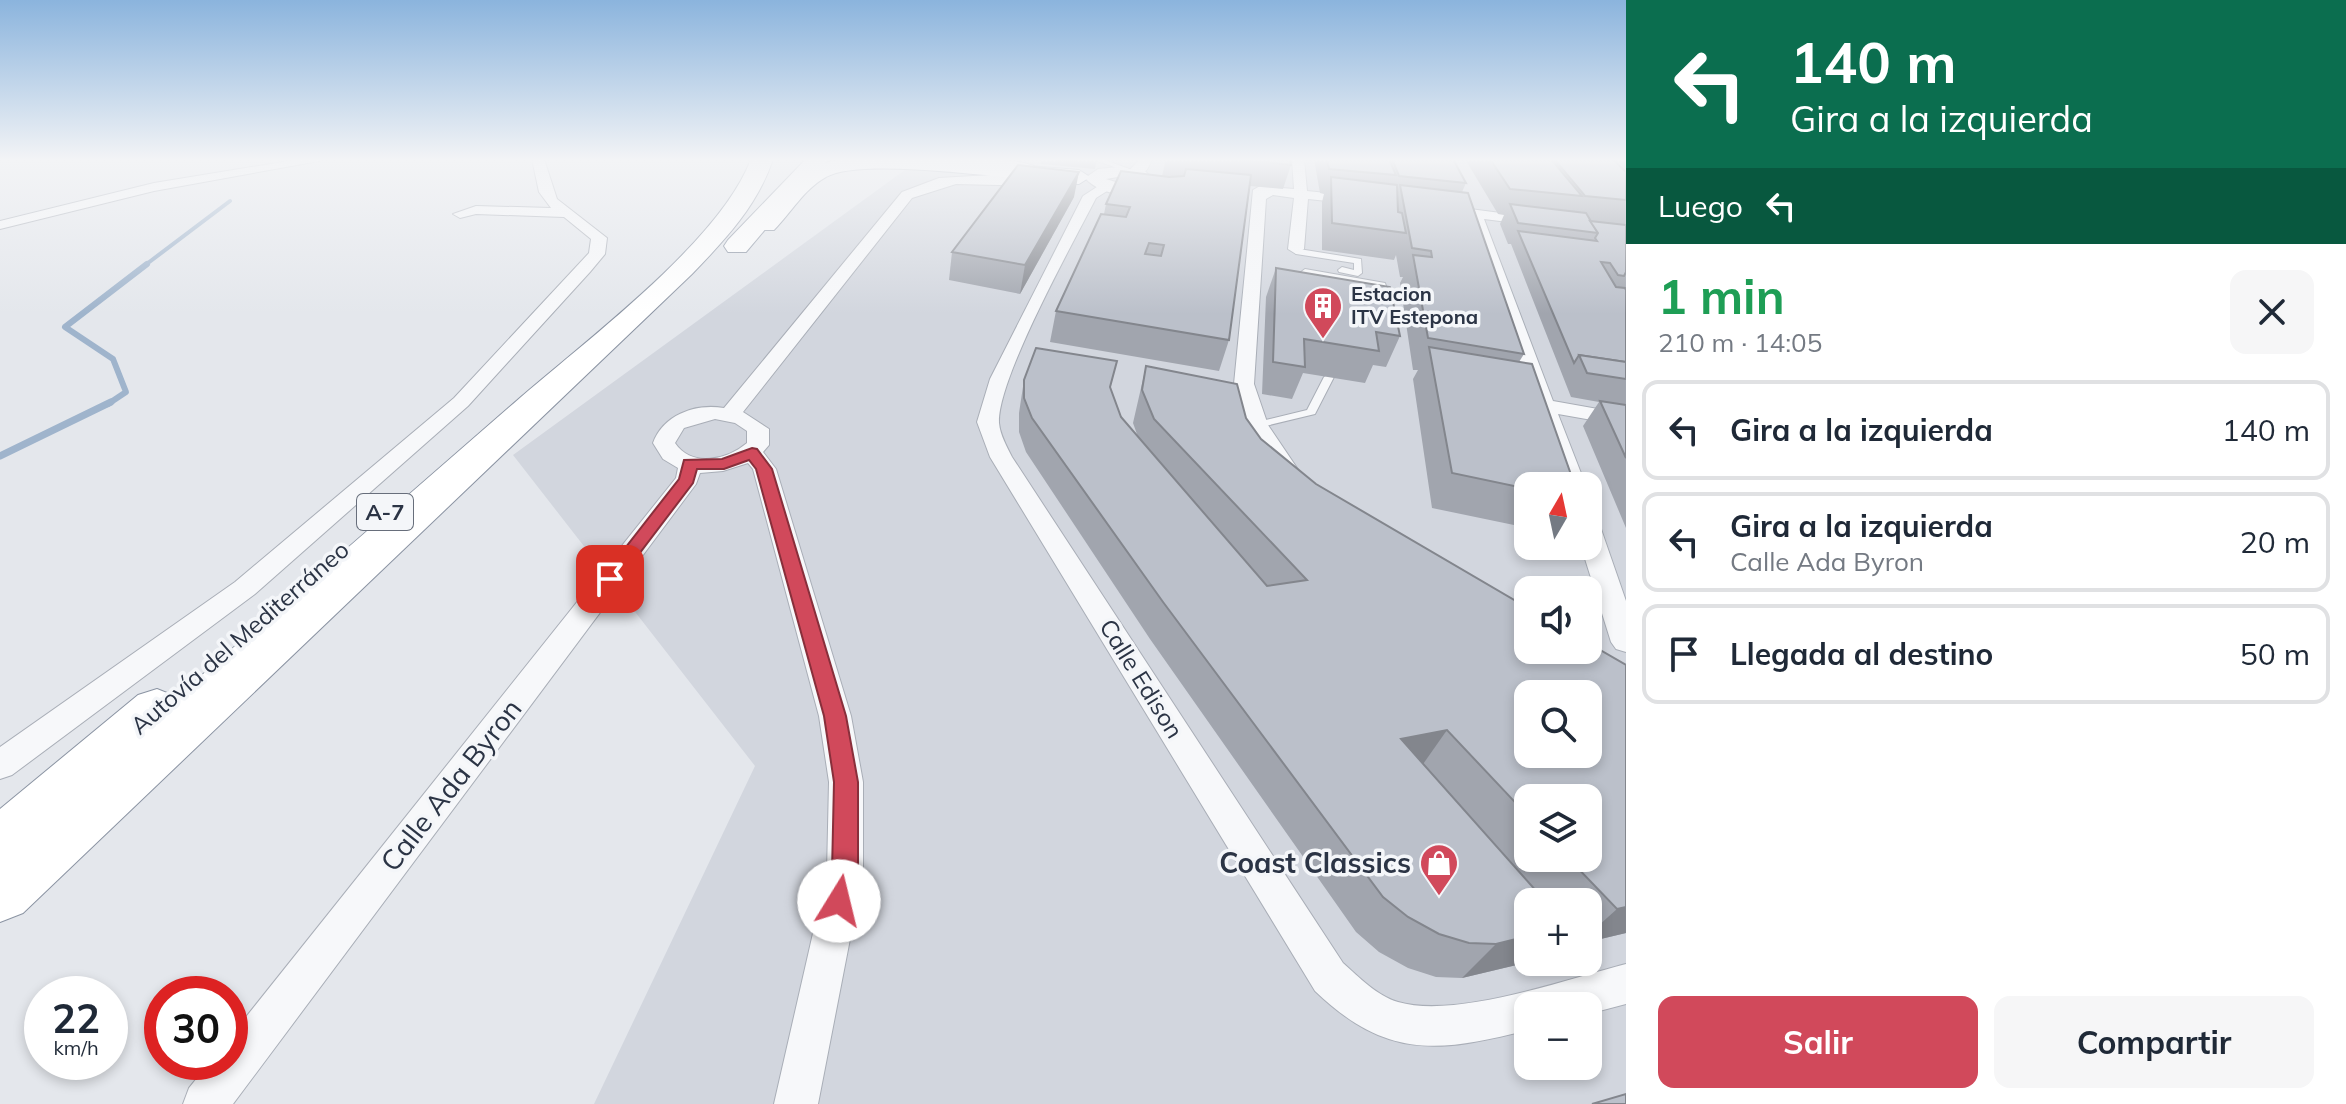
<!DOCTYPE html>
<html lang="es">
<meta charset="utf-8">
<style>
:root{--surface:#fff;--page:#f6f6f7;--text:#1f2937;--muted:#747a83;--line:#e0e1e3;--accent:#d1495b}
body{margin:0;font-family:Mulish,sans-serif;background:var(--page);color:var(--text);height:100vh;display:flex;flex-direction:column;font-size:30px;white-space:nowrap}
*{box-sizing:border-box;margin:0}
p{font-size:26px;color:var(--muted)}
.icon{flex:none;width:44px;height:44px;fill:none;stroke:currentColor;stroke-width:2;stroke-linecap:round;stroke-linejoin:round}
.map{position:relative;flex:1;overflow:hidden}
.panel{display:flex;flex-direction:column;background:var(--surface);width:720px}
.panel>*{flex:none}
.top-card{background:#0b6e4f;color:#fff;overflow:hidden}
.needle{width:52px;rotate:9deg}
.tools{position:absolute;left:1514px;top:472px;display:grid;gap:16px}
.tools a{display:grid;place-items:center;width:88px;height:88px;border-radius:16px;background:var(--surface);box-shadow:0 4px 12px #0003;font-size:40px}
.speed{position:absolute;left:24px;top:976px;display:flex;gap:16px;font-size:40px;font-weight:700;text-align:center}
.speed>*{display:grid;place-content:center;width:104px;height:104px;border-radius:50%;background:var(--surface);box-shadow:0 4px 12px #0003;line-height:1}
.speed small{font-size:20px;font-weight:400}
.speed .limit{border:12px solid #d22;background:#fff;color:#111}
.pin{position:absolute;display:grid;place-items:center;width:68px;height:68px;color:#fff;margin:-34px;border-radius:16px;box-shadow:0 4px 12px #0006}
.me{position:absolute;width:88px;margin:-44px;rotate:9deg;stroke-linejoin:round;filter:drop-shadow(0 0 6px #0008)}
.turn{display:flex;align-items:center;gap:28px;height:168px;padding:0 32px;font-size:36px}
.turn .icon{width:104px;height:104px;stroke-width:2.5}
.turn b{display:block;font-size:56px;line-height:68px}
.then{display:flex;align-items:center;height:76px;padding:0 32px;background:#0003;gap:16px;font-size:30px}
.round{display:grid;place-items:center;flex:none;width:84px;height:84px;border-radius:16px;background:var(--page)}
.summary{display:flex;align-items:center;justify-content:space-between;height:136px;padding:0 32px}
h1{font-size:48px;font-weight:700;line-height:60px;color:#1e9e55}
.action{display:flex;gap:16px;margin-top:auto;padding:16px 32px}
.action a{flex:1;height:92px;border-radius:16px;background:var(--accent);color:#fff;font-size:32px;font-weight:700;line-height:92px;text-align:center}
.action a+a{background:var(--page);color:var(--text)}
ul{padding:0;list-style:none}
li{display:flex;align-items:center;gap:24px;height:100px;margin:0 16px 12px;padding:0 16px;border:4px solid var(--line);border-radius:16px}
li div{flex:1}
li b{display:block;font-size:30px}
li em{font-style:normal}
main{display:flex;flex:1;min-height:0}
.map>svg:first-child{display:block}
.built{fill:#d2d6de;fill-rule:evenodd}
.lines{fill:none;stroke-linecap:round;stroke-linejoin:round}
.stream-far2{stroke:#9fb4cc;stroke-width:4}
.stream-far1{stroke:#9fb4cc;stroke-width:6}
.stream{stroke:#9fb4cc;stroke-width:7}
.service-casing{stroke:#a9aeb7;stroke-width:2}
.minor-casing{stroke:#a9aeb7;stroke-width:2}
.tertiary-casing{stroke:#a9aeb7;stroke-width:2}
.trunk-casing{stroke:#8b94a3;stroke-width:2}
.motorway-casing{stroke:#8b94a3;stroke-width:2}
.service{fill:#f7f8fa;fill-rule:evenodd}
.minor{fill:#f7f8fa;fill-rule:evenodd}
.tertiary{fill:#f7f8fa;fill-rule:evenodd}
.trunk{fill:#fff;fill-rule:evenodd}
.motorway{fill:#fff;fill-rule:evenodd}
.wall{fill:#a1a5ae;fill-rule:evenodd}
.shaded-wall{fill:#83868d}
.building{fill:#bbc0ca;stroke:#83868d;stroke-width:2;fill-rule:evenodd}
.route{fill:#d1495b;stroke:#882f3b;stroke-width:2}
.labels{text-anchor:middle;stroke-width:7;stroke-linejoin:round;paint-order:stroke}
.far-poi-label{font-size:20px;font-weight:bold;fill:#2b3445;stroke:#f4f6f9;text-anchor:start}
.shield{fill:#f4f6f9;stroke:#676e7b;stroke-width:2}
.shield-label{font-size:22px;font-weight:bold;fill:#2b3445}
.street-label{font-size:24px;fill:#2b3445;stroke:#f4f6f9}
.near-street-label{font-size:28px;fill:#2b3445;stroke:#f4f6f9}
.near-poi-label{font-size:28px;font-weight:bold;fill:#2b3445;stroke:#f4f6f9;text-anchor:end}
</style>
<main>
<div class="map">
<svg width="1626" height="1104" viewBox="0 0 1626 1104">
<rect width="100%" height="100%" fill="#e4e7ec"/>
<path class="built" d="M920,159H1626V1104H594L755,766L513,455ZM1528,486H1588V546H1528ZM1528,590H1588V650H1528ZM1528,694H1588V754H1528ZM1528,798H1588V858H1528ZM1528,902H1588V962H1528ZM1528,1006H1588V1066H1528Z"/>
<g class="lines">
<polyline class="stream-far2" points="144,266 230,201"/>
<polyline class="stream-far1" points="108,404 126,392 113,359 65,327 147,264"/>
<polyline class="stream" points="0,456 111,402"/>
<g class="service-casing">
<g id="service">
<polygon points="1092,159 1102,159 1140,173 1134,174"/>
<polygon points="1299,249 1361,259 1362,273 1358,276 1339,272 1338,270 1342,267 1354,270 1354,263 1296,254 1295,252"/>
<polygon points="1305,269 1385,283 1392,304 1384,306 1378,287 1357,284 1361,297 1356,300 1351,297 1347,282 1302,274 1301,272"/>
<polygon points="1329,374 1334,377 1315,414 1257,428 1251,425 1253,423 1307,410 1324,377"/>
</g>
</g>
<g class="minor-casing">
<g id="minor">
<polygon points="301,159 330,159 154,191 0,229 0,221 154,183"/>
<polygon points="532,159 544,159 557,199 607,238 605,254 590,272 468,406 255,594 12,775 0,779 0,747 235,582 454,398 589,253 591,239 564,217 476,214 460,218 453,214 476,206 551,208 539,192"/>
<path d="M1140,159H1152C1148,170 1142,180 1128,177L1126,174Z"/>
<polygon points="1292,159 1304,159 1307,191 1356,196 1363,200 1356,204 1308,199 1304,249 1296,254 1288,249 1294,198 1273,195 1266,199 1254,384 1268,425 1299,471 1287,478 1279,476 1246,425 1234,384 1253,190 1260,186 1294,189"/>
<path d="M991,175L1043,178L1050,182L1043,186L956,184L912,198L743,412L769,429V445L763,452L776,469L851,716L863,782V872L818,1104H774L827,872L829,782L819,716L753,469L748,463L723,471L700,473L696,484L233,1104H183L189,1088L210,1062H230V1037L676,478L678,468L663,459L653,443C663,415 695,403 724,408L902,192L939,178ZM715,419L735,423L747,431V443C727,460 692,468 675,443L684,428Z"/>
<path d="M1103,183L1115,186L1096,198C1073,243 997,379 999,423C1000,435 1007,447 1012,457L1343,963C1359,977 1377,996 1398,1002C1456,1019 1567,979 1626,964V1004L1588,1014V1006H1528V1030C1438,1053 1386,1059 1315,991L990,457L977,422L990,379L1083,196Z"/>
<polygon points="1439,205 1539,218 1546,222 1539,226 1484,219 1553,401 1626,414 1626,426 1558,414 1586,486 1562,486 1469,217 1434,212 1432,209"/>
<polygon points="1588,521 1601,529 1626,601 1626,652 1616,649 1611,642 1581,546 1588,546"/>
</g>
</g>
<g class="tertiary-casing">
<path id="tertiary" d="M1118,167L1146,172L1155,183C1137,201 1101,196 1085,178L1098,169ZM1118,177L1134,180L1135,181L1119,183L1106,179Z"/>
</g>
<g class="trunk-casing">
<g id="trunk">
<path d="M751,159H773C758,205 725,240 692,274L23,913L0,922V809L138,695L157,689L177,697C291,597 406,497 521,397C588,339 721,240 751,159Z"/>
<path d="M839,159H937L1079,170L1090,177L1079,184C1026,182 864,155 826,177C804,189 791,213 774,230H756L752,225L756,220C786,191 796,170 839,159Z"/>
</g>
</g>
<g class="motorway-casing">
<g id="motorway">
<polygon points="806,159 830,159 807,180 746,252 728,252 724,246 728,240"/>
<path d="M935,159C958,159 1029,155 1043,172L1032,179L946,165Z"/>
</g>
</g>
<use href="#service" class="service"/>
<use href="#minor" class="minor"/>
<use href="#tertiary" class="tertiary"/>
<use href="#trunk" class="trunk"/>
<use href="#motorway" class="motorway"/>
</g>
<g class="wall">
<polygon points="1041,159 1097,159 1095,169 1040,164"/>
<polygon points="1166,159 1290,159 1291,165 1283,189 1250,186 1229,340 1219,371 1050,342 1056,311 1104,214 1106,204 1162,176"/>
<polygon points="1314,159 1453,159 1466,183 1462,192 1524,354 1519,362 1528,486 1528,528 1432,508 1413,379 1418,370 1413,370 1400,283 1403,277 1400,277 1396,255 1394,260 1322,250 1322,202 1324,194 1320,193"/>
<polygon points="1465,159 1613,159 1626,172 1626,528 1583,426 1599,402 1571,397 1511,244 1508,244 1500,224 1504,215 1498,214"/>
<polygon points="1615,159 1626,159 1626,170"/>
<polygon points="1074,197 1020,294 949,280 952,252"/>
<polygon points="1276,268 1400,336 1386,367 1373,365 1365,383 1303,373 1292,399 1262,394 1266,297"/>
<path d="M1117,361L1110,389L1121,417L1138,437L1133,423L1146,366L1246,418L1261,439L1316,484L1626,665V933L1588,942V902H1528L1529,962L1462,978L1436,977L1408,968L1379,952L1356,932L1150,639L1026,452L1019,432V413L1024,380ZM1528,798L1588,858H1528Z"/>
</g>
<g class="shaded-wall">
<polygon points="1079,172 1074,197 1020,294 1025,265"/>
<polygon points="1447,730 1421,767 1401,739"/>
<polygon points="1626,907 1626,933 1588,942 1588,935 1617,909"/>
<polygon points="1528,936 1529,962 1462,978 1496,944"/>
</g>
<g class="building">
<polygon points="1050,159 1075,159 1075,161"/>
<polygon points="1234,159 1290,159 1291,165"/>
<polygon points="1327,159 1389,159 1396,175 1329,169"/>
<polygon points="1392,159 1453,159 1466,183 1399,176"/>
<polygon points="1490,159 1551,159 1582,196 1510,189"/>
<polygon points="1554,159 1613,159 1626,172 1626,200 1585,196"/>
<polygon points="1018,165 1079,172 1025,265 952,252"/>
<path d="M1186,169L1251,175L1229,340L1056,311L1101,214L1126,217L1130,207L1106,204L1121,171L1169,177L1184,176ZM1149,243L1164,245L1161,256L1145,254Z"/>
<polygon points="1331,177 1397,185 1398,212 1402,213 1406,233 1332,223"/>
<polygon points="1400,185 1468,193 1524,354 1428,338 1413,255 1432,257 1431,251 1412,248"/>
<polygon points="1510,204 1586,213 1598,233 1518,223"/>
<polygon points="1590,221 1626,225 1626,272 1624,276 1618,275 1610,263 1601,262 1616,287 1625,288 1626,290 1626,362 1579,355 1574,363 1518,231 1597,241 1595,238 1598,233"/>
<polygon points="1276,268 1390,287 1400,336 1376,332 1379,351 1304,339 1305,367 1273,362"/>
<polygon points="1429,347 1532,364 1575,486 1528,486 1528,489 1452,473"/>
<path d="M1036,348L1117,361L1110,387L1121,417L1267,586L1307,580L1154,419L1142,390L1146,366L1237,384L1246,418L1261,439L1316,484L1528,608V650H1588V643L1626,665V907L1617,909L1568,858H1588V798H1528V816L1447,730L1401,739L1546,902H1528V936L1496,944L1469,943L1439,934L1408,917L1383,897L1163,602L1032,418L1024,398V380ZM1528,694H1588V754H1528Z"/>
<polygon points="1579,355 1626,362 1626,379 1587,373"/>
<polygon points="1600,401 1626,405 1626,458"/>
<polygon points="1626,1094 1626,1104 1592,1104"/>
</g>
<linearGradient id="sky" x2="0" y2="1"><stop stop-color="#8bb4dd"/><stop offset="0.51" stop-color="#f3f4f6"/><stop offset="1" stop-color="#f3f4f6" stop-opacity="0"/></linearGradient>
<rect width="1626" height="314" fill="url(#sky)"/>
<polygon class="route" points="752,448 757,449 772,469 846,716 858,782 858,872 849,910 839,914 830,910 826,901 832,872 834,782 824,716 756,469 749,460 724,469 697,469 693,483 617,583 604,583 601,579 679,479 684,460 722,459"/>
<defs>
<g id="building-pin" transform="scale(2)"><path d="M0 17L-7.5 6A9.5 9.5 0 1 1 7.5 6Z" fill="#d1495b" stroke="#f4f6f9"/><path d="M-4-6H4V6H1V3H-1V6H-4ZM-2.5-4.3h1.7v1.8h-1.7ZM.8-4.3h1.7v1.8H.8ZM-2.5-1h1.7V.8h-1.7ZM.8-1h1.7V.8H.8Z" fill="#fff"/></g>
<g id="shop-pin" transform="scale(2)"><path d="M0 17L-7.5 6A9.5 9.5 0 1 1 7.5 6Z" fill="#d1495b" stroke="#f4f6f9"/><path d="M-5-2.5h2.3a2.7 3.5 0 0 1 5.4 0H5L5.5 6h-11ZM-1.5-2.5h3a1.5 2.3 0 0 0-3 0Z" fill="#fff"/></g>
</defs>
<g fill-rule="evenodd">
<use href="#building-pin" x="1323" y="306"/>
<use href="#shop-pin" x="1439" y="863"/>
</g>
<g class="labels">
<g class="far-poi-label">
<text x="1351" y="301">Estacion<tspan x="1351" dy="23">ITV Estepona</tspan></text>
</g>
<rect class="shield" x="357" y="494" width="56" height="36" rx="6"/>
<g class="shield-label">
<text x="385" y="520">A-7</text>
</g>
<g class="street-label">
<text transform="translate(240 638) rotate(-41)" y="8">Autovía del Mediterráneo</text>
<text transform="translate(1141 679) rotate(58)" y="8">Calle Edison</text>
</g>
<g class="near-street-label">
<text transform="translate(451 785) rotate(-52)" y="10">Calle Ada Byron</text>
</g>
<g class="near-poi-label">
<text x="1411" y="873">Coast Classics</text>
</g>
</g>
</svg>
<div class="tools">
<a><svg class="needle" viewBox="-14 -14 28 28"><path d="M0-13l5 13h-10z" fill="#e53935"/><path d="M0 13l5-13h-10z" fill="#747a83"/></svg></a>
<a><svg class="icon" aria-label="sound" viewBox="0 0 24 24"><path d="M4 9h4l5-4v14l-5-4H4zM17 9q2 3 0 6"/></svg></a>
<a><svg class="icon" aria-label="search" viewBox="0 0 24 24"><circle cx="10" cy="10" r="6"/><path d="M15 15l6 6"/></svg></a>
<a><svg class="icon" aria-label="layers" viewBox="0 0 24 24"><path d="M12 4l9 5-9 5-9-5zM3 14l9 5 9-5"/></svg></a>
<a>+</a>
<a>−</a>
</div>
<div class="speed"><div>22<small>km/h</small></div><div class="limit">30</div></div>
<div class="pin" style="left:610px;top:579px;background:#d93025"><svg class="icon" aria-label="arrive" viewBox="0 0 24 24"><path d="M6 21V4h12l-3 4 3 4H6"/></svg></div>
<svg class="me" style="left:839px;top:901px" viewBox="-20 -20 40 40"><circle r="19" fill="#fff"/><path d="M0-13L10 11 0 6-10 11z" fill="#d1495b"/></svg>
</div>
<section class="panel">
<div class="top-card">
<div class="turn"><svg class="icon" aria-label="left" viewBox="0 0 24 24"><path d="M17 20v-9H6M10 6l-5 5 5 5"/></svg><div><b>140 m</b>Gira a la izquierda</div></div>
<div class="then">Luego<svg class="icon" aria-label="left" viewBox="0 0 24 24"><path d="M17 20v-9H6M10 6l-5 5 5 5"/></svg></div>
</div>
<div class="summary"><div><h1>1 min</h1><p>210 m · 14:05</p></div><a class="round"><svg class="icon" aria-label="close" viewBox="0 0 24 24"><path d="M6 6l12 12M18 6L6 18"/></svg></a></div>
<ul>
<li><svg class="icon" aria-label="left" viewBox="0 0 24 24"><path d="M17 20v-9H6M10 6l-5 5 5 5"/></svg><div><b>Gira a la izquierda</b></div><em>140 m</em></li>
<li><svg class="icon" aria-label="left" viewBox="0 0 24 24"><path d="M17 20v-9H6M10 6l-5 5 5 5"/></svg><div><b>Gira a la izquierda</b><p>Calle Ada Byron</p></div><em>20 m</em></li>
<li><svg class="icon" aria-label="arrive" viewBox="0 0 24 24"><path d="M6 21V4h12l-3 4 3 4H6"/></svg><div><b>Llegada al destino</b></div><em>50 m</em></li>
</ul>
<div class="action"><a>Salir</a><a>Compartir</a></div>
</section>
</main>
